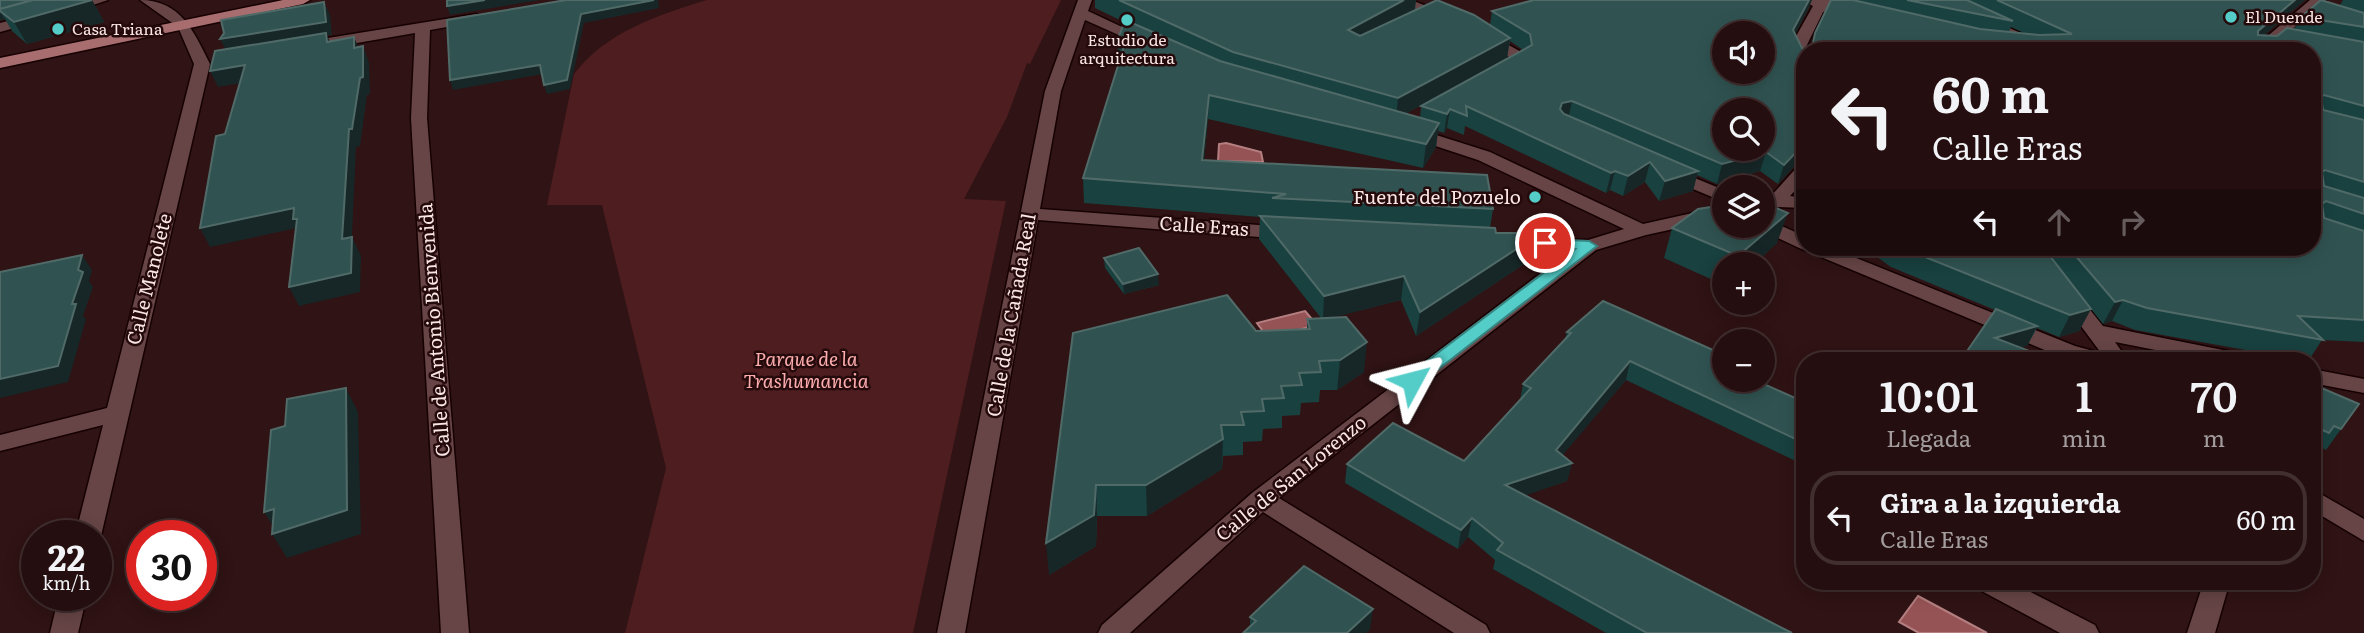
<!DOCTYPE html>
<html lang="es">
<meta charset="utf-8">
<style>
:root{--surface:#240e0f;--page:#2c1718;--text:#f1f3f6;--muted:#a39c9e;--line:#412e2f}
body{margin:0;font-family:Literata,serif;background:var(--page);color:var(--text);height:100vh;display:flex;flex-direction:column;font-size:26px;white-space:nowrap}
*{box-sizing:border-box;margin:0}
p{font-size:23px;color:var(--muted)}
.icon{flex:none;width:38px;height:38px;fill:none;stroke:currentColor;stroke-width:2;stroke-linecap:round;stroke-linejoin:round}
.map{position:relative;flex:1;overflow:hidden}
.details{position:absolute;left:1796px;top:352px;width:525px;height:238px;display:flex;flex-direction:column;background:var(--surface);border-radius:28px;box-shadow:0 4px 18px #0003,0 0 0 2px var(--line)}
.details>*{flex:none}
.guide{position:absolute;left:1796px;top:42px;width:525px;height:214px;border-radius:28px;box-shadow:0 4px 18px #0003,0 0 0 2px var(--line);background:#240e0f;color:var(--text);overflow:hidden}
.buttons{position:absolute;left:1712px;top:21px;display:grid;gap:14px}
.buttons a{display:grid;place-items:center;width:63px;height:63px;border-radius:50%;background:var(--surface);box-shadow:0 4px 18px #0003,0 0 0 2px var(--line);font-size:35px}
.speed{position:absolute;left:21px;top:520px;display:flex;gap:14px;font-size:35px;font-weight:700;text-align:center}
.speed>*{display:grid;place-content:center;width:91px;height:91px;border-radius:50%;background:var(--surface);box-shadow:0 4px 18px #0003,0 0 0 2px var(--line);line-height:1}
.speed small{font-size:18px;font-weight:400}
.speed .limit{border:10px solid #d22;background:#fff;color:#111}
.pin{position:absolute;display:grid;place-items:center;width:60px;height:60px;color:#fff;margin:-30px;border:4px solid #fff;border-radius:50%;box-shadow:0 2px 7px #0007}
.me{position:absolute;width:77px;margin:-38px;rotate:52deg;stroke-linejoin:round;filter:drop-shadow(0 0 5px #0008)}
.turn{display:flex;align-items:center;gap:24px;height:147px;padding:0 21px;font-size:32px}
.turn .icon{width:91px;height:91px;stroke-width:2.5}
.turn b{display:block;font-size:49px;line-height:60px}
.lanes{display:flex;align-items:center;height:66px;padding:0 21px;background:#0003;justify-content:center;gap:35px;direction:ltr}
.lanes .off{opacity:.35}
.eta{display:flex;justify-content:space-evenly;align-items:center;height:119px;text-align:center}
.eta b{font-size:42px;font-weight:600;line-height:49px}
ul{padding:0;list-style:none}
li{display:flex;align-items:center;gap:21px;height:94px;margin:0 14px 10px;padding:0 7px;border:4px solid var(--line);border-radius:28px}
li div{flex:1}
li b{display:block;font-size:26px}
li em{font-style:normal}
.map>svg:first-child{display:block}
.green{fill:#4e1d20}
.water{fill:#965355;stroke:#b47f80;stroke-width:2}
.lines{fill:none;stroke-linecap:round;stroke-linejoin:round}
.street-casing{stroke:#160102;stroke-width:3}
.primary-casing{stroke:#160102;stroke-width:3}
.street{fill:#674546;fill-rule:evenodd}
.primary{fill:#a86e6f;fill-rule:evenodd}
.wall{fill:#18413f;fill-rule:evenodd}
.shaded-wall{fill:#172727}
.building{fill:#305351;stroke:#506a68;stroke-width:2;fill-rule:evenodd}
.route{fill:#54cdc8;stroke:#378582;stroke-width:2}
.poi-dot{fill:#54cdc8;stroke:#250a0c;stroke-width:2.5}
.labels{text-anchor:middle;stroke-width:5;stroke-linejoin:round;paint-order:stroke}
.far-poi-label{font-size:16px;fill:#fae5e5;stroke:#250a0c;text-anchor:start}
.poi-label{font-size:19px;fill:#fae5e5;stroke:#250a0c;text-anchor:end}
.street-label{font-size:19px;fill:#fae5e5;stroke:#250a0c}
.park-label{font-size:19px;font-style:italic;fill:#feadae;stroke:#250a0c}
</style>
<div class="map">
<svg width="2364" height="633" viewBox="0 0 2364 633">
<rect width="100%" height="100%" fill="#301314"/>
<path class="green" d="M707,0H1061L1030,64L1027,63L1007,117L964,199L1006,201L913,633H625L666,468L602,205H547L574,74C606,32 658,15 707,0Z"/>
<g class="water">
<polygon points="1226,143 1261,152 1263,162 1218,161 1219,144"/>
<polygon points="1305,311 1317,325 1268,338 1257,323"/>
<polygon points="1918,596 1987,633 1919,633 1899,622"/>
</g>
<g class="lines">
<g class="street-casing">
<g id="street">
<polygon points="85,0 108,0 66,14 59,10"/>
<path d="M140,0C181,0 194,32 210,64L101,536L96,543V536H75L103,425L0,451V435L107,408L194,64L178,27Z"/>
<polygon points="1078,0 1092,0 1088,11 1154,42 1151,45 1141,45 1085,20 1061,91 1040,209 1286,227 1296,233 1286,239 1038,220 965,633 937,633 1045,91"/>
<polygon points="1390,0 1411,0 1455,17 1448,21 1443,20"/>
<polygon points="1801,0 1836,0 1863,13 1856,17 1829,10 1823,12 1806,47 1807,51 1804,51 1804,67 1799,65 1790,47 1813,6"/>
<polygon points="1928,0 1947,0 2061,51 2041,51"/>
<polygon points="2310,0 2326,0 2267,51 2250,51"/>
<polygon points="35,14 42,18 40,21 0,32 0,23"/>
<polygon points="476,14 483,18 481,21 430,30 427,118 469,633 441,633 411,118 415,33 328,48 320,43 328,38"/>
<path d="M1483,31L1525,54L1528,57C1523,68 1509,76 1497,73V67L1512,59L1478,38V32Z"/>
<polygon points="1411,127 1490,152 1643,224 1724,206 1724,218 1646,235 1596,250 1279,498 1486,625 1490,633 1454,633 1263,512 1130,633 1098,633 1102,625 1252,493 1570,251 1511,248 1504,246 1501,242 1504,238 1588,240 1624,229 1478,160 1405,136 1403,132"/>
<polygon points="1804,165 1804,181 1790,196 1804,198 1804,208 1776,207 1762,210 1762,198 1770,197 1798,166"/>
<polygon points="1668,167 1724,190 1724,202 1662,176 1659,172"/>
<polygon points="1762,217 1804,236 1804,247 1829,247 2075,346 2101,353 2058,295 2068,289 2075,291 2103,326 2238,353 2249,360 2206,360 2115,342 2128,360 2076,360 2059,356 1797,247 1755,227 1762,226"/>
<polygon points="2312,369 2364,379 2364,393 2312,383"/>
<polygon points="2312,489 2364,519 2364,541 2312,510"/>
<polygon points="1972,581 2009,581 2095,625 2099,633 2060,633 1976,588"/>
<polygon points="2204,581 2230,581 2215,633 2187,633"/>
<polygon points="59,595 87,595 78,633 50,633"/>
</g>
</g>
<g class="primary-casing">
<polygon id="primary" points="283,0 310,0 303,4 0,68 0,58"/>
</g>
<use href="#street" class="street"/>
<use href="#primary" class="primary"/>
</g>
<g class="wall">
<polygon points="0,0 92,0 104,22 27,44 12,31 5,19 0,20"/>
<path d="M1095,0H1416L1415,11L1490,25L1492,11L1809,7L1795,34L1804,51V163L1796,164L1778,184L1760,171L1717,184L1697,175L1693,191L1659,201L1645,182L1623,196L1610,190L1606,193L1465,126L1464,135L1447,128L1444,133L1438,131L1436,147L1423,168L1208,119L1204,160L1493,209L1490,228L1496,233L1536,256L1416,336L1401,300L1330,318L1364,372L1337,390H1320L1319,402L1301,403L1300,415L1282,416V428L1263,429L1262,441L1243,442V455L1223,456L1222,469L1147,516H1097L1096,546L1049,575L1073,333L1256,331L1307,329V319L1321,318L1259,239L1260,217L1084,203L1083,178L1118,65L1117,42L1124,22L1095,8ZM1510,41L1523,50L1421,106L1420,118L1405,114L1507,58Z"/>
<path d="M1831,0H2305L2264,35L2277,36L2294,29L2301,17L2340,5L2343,0H2364V342L2322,340L2309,360H2300L2135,330L2112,321L2103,324L2074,288L2091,309L2079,331L2059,337L2037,328L2027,346L1961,360L1995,310L1891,267L1863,247H2312V51H1809L1815,33ZM2011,27L2024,33L2009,32Z"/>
<polygon points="1804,172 1804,196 1795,194 1802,174"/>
<polygon points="1672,228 1777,243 1754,264 1724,264 1724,285 1664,258"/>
<polygon points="1104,258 1159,285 1124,294 1105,268"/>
<polygon points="1567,332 1724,380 1804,402 1804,465 1626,380 1562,455 1572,463 1567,481 1525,495 1792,633 1606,633 1493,569 1495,560 1468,537 1458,549 1345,483 1347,464 1464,461 1520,400 1523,384 1565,339"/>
<polygon points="2312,384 2359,404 2326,450 2319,446 2314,453 2312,452"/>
<polygon points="2106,581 2143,581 2136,591"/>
<polygon points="1250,617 1370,630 1250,627"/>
</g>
<g class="shaded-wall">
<polygon points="92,0 104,22 27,44 14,22"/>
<polygon points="485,0 540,0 450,15 447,6"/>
<polygon points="654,0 658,0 659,8 584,23 570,89 547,94 544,85 581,14"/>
<polygon points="1404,0 1416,0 1414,12 1347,50 1348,30"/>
<polygon points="1809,0 1812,0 1809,7 1788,48 1793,30"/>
<polygon points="2295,0 2305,0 2248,49 2258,31"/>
<polygon points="324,2 330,15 332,35 327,35 333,49 227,52 220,39"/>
<polygon points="0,11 5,19 0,20"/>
<polygon points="354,37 361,53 354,48"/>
<polygon points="1510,38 1507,58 1396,119 1398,98"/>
<polygon points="363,46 369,63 370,94 367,95 360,146 356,147 351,258 342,239 349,129"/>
<polygon points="245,65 253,81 218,87 210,71"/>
<polygon points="540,65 543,74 453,90 450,80"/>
<polygon points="1209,95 1208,119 1202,184 1202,160"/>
<polygon points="1572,101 1568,120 1557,128 1562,103"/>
<polygon points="1450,109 1447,128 1444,133 1447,114"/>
<polygon points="1439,123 1436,147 1423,168 1426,144"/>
<polygon points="1804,144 1804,163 1796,164 1778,184 1784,165 1803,145"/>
<polygon points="1766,152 1760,171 1717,184 1722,164"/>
<polygon points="1650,162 1645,182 1623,196 1628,176"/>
<polygon points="1615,171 1610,190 1606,193 1611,173"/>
<polygon points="1698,171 1693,191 1659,201 1665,181"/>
<polygon points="294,208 301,227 210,247 200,228"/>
<polygon points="1788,213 1777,243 1754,264 1736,264 1738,256"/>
<polygon points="1541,233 1536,256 1416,336 1420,312"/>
<polygon points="352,237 361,256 360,292 299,306 289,287"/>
<polygon points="82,255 92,270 89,281 93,287 83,316 86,319 68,382 0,398 0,379 78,270"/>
<polygon points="1158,274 1159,285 1124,294 1123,284"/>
<polygon points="1404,276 1401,300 1323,320 1324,296"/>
<polygon points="2123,300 2112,321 2103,324 2115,302"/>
<polygon points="2091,309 2079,331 2059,337 2070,315"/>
<polygon points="2037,326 2027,346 1985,358 1995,338"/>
<polygon points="1367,342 1364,372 1337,390 1340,360"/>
<polygon points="1630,361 1626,380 1551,469 1556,450"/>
<polygon points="346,388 358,412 361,534 287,558 272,534 277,532 264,512"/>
<polygon points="1223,439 1222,469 1147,516 1146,485"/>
<polygon points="1572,463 1567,481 1501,504 1505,485"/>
<polygon points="1096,485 1097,516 1096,546 1049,575 1046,543"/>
<polygon points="1472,518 1468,537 1458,549 1461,530"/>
<polygon points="1373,609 1370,630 1366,633 1347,633"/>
</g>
<g class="building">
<polygon points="0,0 33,0 0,9"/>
<polygon points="33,0 92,0 14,22 0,11 0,9"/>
<polygon points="447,0 485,0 447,6"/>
<polygon points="566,0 654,0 581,14 567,80 544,85 540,65 450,80 447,20"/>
<polygon points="1119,0 1404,0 1348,30 1360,36 1437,0 1474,15 1510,38 1398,98 1233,52"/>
<path d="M1534,0H1809L1793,30L1802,48L1808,51H1804V144L1803,145L1784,165L1766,152L1722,164L1572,101L1562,103L1560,109L1564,114L1698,171L1665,181L1650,162L1628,176L1615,171L1611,173L1466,106L1467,116L1450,109L1447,114L1421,106L1532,45L1530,34L1492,11ZM1724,33H1762V72H1724ZM1724,110H1762V149H1724Z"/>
<polygon points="1831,0 1853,0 1980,29 2039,35 2072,34 1997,0 2295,0 2258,31 2258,35 2277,36 2287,28 2364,42 2364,106 2324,95 2321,97 2323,110 2364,120 2364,182 2325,170 2322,172 2324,186 2364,198 2364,214 2326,201 2322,204 2324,218 2364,231 2364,320 2298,316 2323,340 2147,308 2123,300 2115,302 2068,247 2312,247 2312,171 2317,171 2312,168 2312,51 1810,51 1812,49 1815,33"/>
<polygon points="1907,0 1967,0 2013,21"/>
<polygon points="2321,0 2364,13 2364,27 2301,17"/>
<polygon points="324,2 326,22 220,39 224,33 221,20"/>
<polygon points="1125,20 1220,61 1439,123 1426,144 1209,95 1202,160 1487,175 1493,209 1272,198 1286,194 1083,178 1125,43 1117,42"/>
<polygon points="326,33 327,42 354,37 354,48 363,46 363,77 360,78 352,129 349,129 342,239 352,237 351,273 289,287 297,219 293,219 294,208 200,228 216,136 225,134 245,65 210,71 215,51"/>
<polygon points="1762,202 1788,213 1738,256 1672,228 1698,209 1724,205 1724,226 1762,226"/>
<polygon points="1260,216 1495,228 1496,233 1541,233 1420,312 1404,276 1324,296"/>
<polygon points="1900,247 2043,247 2091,309 2070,315"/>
<polygon points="1139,248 1158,274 1123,284 1104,258"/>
<polygon points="82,255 78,270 83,272 72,304 76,304 58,366 0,379 0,272"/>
<polygon points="1227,295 1256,331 1310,329 1307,319 1346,317 1367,342 1340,360 1319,361 1321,372 1299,373 1302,385 1281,386 1284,398 1262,399 1264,411 1241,412 1244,425 1221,425 1223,439 1146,485 1096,485 1094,515 1046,543 1073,333"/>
<polygon points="1603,301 1724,355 1724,380 1755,380 1804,402 1804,443 1630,361 1556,450 1572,463 1505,485 1792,633 1647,633 1497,550 1503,543 1472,518 1461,530 1347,464 1393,423 1464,461 1531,388 1523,384 1571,333 1567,332"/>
<polygon points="1996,309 2037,326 1995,338 2053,360 1961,360"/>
<polygon points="2312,384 2359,404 2341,429 2334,426 2329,433 2312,425"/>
<polygon points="346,388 347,510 272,534 274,509 264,512 271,430 285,426 287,399"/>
<polygon points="1304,566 1373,609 1347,633 1243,633 1256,621 1250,617"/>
</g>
<polygon class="route" points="1545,239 1589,241 1597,246 1418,385 1406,385 1404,381 1406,377 1575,249 1540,247 1540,240"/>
<g class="poi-dot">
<circle cx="2231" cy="17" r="7"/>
<circle cx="1127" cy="20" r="7"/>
<circle cx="58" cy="29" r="7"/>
<circle cx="1535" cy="197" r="7"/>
</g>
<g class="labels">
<g class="far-poi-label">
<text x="2245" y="23">El Duende</text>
<text x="72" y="35">Casa Triana</text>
<text x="1127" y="46" text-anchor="middle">Estudio de<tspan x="1127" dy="18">arquitectura</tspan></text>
</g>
<g class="poi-label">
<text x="1521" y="204">Fuente del Pozuelo</text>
</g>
<g class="street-label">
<text transform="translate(1204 226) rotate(4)" y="7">Calle Eras</text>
<text transform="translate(149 279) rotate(-76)" y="7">Calle Manolete</text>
<text transform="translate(1011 315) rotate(-80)" y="7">Calle de la Cañada Real</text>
<text transform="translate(434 330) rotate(-94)" y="7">Calle de Antonio Bienvenida</text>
<text transform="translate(1291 478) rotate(-39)" y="7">Calle de San Lorenzo</text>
</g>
<g class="park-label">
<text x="806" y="366">Parque de la<tspan x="806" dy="22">Trashumancia</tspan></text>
</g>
</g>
</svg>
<div class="buttons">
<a><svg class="icon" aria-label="sound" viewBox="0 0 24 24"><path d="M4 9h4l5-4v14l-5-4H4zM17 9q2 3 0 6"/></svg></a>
<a><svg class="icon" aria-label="search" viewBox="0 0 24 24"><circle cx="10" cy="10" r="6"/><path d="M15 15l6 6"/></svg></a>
<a><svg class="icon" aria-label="layers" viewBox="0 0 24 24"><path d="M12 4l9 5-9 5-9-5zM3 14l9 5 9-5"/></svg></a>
<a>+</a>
<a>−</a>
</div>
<div class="speed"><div>22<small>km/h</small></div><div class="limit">30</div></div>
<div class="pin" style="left:1545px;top:243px;background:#d93025"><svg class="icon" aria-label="arrive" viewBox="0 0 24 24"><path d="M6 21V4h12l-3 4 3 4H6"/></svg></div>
<svg class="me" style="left:1412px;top:381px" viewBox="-20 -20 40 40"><path d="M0-17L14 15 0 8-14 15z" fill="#54cdc8" stroke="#fff" stroke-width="4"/></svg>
<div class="guide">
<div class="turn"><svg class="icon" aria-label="left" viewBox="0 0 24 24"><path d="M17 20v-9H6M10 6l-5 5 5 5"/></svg><div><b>60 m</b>Calle Eras</div></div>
<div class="lanes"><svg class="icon" aria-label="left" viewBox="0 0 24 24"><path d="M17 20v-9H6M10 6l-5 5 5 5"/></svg><svg class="icon off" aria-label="ahead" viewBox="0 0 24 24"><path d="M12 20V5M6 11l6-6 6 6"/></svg><svg class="icon off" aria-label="right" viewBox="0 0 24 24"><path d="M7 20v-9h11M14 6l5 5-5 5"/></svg></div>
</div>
<section class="details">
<div class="eta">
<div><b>10:01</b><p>Llegada</p></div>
<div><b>1</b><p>min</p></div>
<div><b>70</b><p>m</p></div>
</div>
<ul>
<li><svg class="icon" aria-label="left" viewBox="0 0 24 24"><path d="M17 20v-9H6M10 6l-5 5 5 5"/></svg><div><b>Gira a la izquierda</b><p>Calle Eras</p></div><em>60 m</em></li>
</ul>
</section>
</div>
